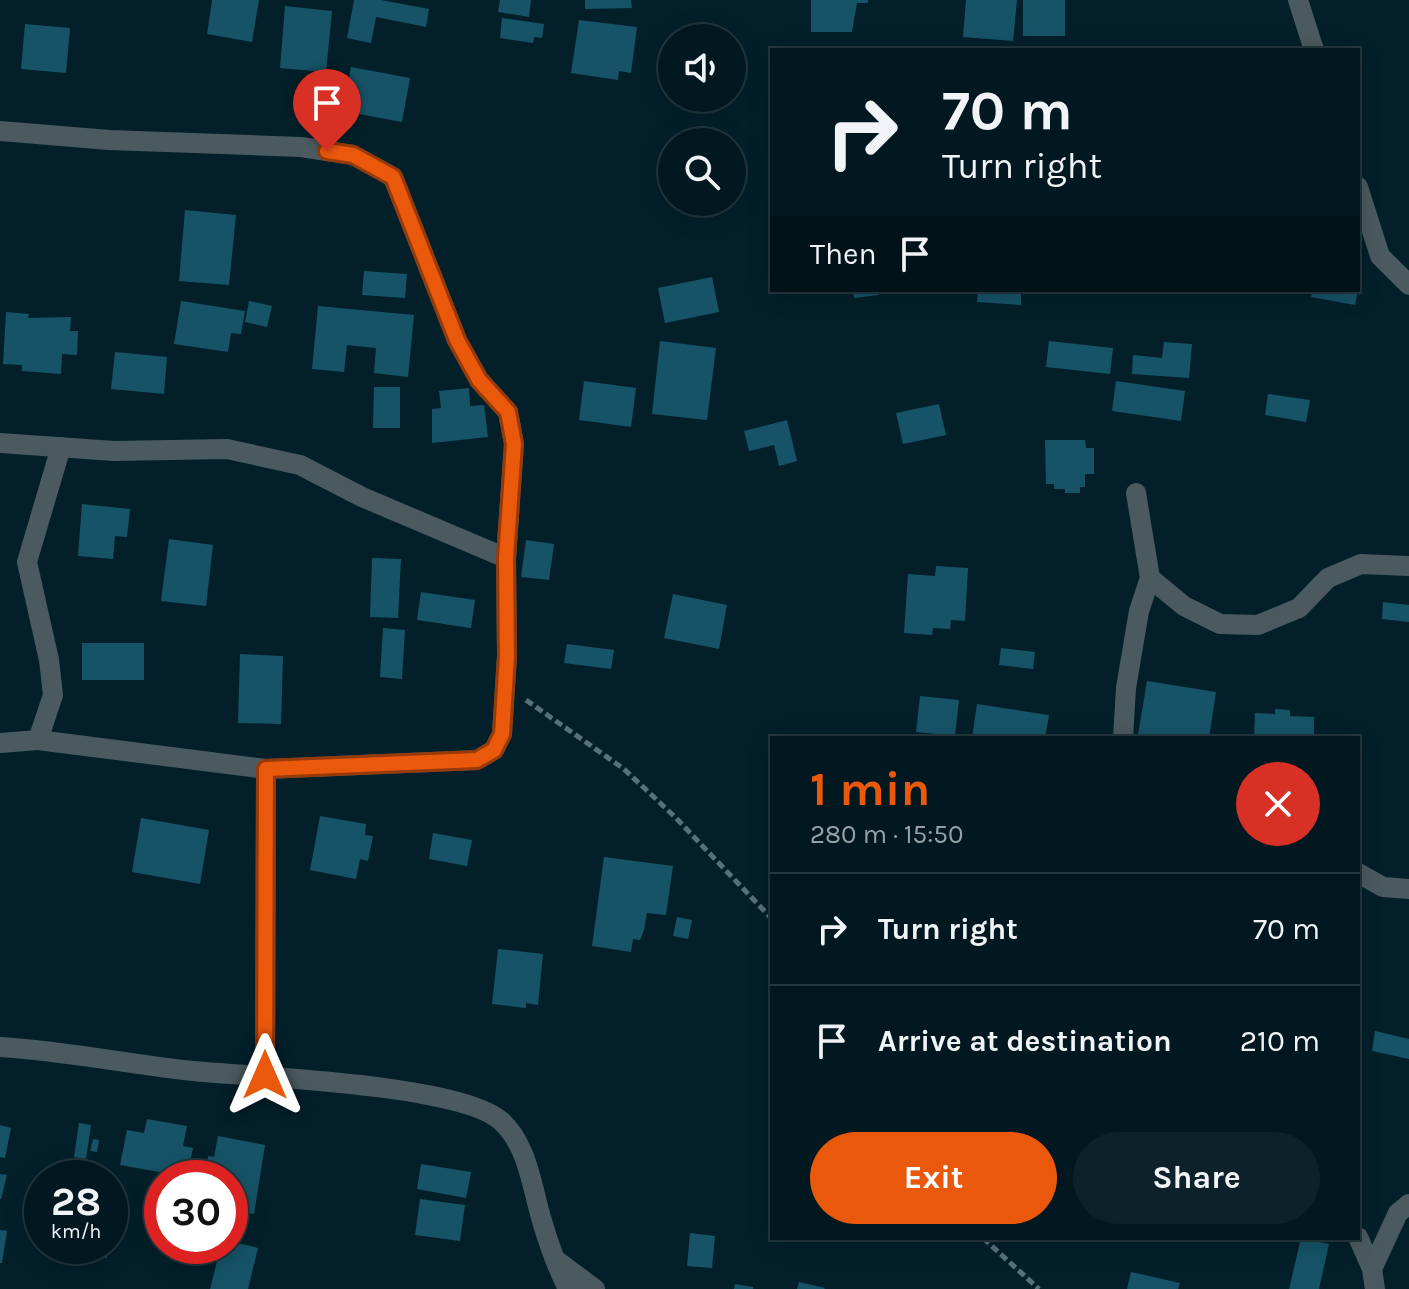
<!DOCTYPE html>
<meta charset="utf-8">
<style>
:root{--surface:#021820;--page:#0c2129;--text:#f1f3f6;--muted:#96a0a5;--line:#23373e;--accent:#ea580c}
body{margin:0;font-family:Karla,sans-serif;background:var(--page);color:var(--text);height:100vh;display:flex;flex-direction:column;font-size:30px;white-space:nowrap}
*{box-sizing:border-box;margin:0}
p{font-size:26px;color:var(--muted)}
.icon{flex:none;width:44px;height:44px;fill:none;stroke:currentColor;stroke-width:2;stroke-linecap:round;stroke-linejoin:round}
.map{position:relative;flex:1;overflow:hidden}
.side{position:absolute;left:770px;top:736px;width:590px;height:504px;display:flex;flex-direction:column;background:var(--surface);border-radius:0px;box-shadow:0 4px 20px #0003,0 0 0 2px var(--line)}
.side>*{flex:none}
.banner{position:absolute;left:770px;top:48px;width:590px;height:244px;border-radius:0px;box-shadow:0 4px 20px #0003,0 0 0 2px var(--line);background:#021820;color:var(--text);overflow:hidden}
.tools{position:absolute;left:658px;top:24px;display:grid;gap:16px}
.tools a{display:grid;place-items:center;width:88px;height:88px;border-radius:50%;background:var(--surface);box-shadow:0 4px 20px #0003,0 0 0 2px var(--line);font-size:40px}
.speed{position:absolute;left:24px;top:1160px;display:flex;gap:16px;font-size:40px;font-weight:700;text-align:center}
.speed>*{display:grid;place-content:center;width:104px;height:104px;border-radius:50%;background:var(--surface);box-shadow:0 4px 20px #0003,0 0 0 2px var(--line);line-height:1}
.speed small{font-size:20px;font-weight:400}
.speed .limit{border:12px solid #d22;background:#fff;color:#111}
.pin{position:absolute;display:grid;place-items:center;width:68px;height:68px;color:#fff;margin:-82px -34px;border-radius:50% 50% 50% 0;rotate:-45deg;box-shadow:0 0 8px #0007}
.pin .icon{rotate:45deg}
.me{position:absolute;width:88px;margin:-44px;rotate:0deg;stroke-linejoin:round;filter:drop-shadow(0 0 6px #0008)}
.turn{display:flex;align-items:center;gap:28px;height:168px;padding:0 40px;font-size:36px}
.turn .icon{width:104px;height:104px;stroke-width:2.5}
.turn b{display:block;font-size:56px;line-height:68px}
.then{display:flex;align-items:center;height:76px;padding:0 40px;background:#0003;gap:16px;font-size:30px}
.round{display:grid;place-items:center;flex:none;width:84px;height:84px;border-radius:42px;background:var(--page)}
.overview{display:flex;align-items:center;justify-content:space-between;height:136px;padding:0 40px}
h1{font-size:48px;font-weight:700;line-height:60px;color:var(--accent)}
.primary-button{display:flex;gap:16px;margin-top:auto;padding:16px 40px}
.primary-button a{flex:1;height:92px;border-radius:48px;background:var(--accent);color:#fff;font-size:32px;font-weight:700;line-height:92px;text-align:center}
.primary-button a+a{background:var(--page);color:var(--text)}
ul{padding:0;list-style:none}
li{display:flex;align-items:center;gap:24px;height:112px;padding:0 40px;border-top:2px solid var(--line)}
li div{flex:1}
li b{display:block;font-size:30px}
li em{font-style:normal}
.map>svg:first-child{display:block}
.building{fill:#165367}
.lines{fill:none;stroke-linecap:round;stroke-linejoin:round}
.path{stroke:#57707a;stroke-width:5;stroke-dasharray:8 4;stroke-linecap:butt}
.street{stroke:#4b5a60;stroke-width:20}
.route-casing{stroke:#983908;stroke-width:20}
.route{stroke:#ea580c;stroke-width:14}
</style>
<div class="map">
<svg width="1409" height="1289" viewBox="0 0 1409 1289">
<rect width="100%" height="100%" fill="#03202a"/>
<g class="building">
<polygon points="212,0 259,0 252,42 207,34"/>
<polygon points="354,0 381,0 429,9 426,27 376,17 371,43 347,38"/>
<polygon points="500,0 531,0 529,17 498,12"/>
<polygon points="585,0 631,0 632,8 585,9"/>
<polygon points="811,0 868,0 868,3 857,3 852,32 811,32"/>
<polygon points="966,0 1017,0 1013,41 963,37"/>
<rect x="1023" y="0" width="42" height="36"/>
<polygon points="285,6 332,11 326,72 280,68"/>
<polygon points="502,18 544,24 542,38 534,37 533,43 500,38"/>
<polygon points="579,20 637,27 631,73 619,71 618,80 571,73"/>
<polygon points="25,24 70,28 66,73 21,69"/>
<polygon points="351,67 410,78 402,122 343,111"/>
<polygon points="185,210 236,215 229,285 179,281"/>
<polygon points="364,271 407,274 405,298 362,295"/>
<polygon points="712,277 719,312 665,323 658,288"/>
<polygon points="853,290 878,290 878,295 854,298"/>
<polygon points="978,290 1038,290 1038,294 1021,293 1021,305 977,302"/>
<polygon points="1313,290 1358,290 1355,305 1311,297"/>
<polygon points="181,301 245,311 241,334 231,333 228,352 174,344"/>
<polygon points="249,301 272,306 267,327 245,322"/>
<polygon points="318,306 414,315 408,377 374,373 376,348 347,345 344,372 312,369"/>
<polygon points="6,312 29,314 28,318 71,317 70,331 78,331 77,355 62,354 61,374 22,371 22,365 3,364"/>
<polygon points="660,341 716,348 707,420 652,414"/>
<polygon points="1049,341 1113,348 1110,374 1046,367"/>
<polygon points="1164,342 1192,344 1189,378 1132,374 1133,355 1162,358"/>
<polygon points="115,352 167,357 164,394 111,389"/>
<polygon points="584,381 636,388 631,427 579,420"/>
<polygon points="1116,381 1185,391 1181,421 1112,411"/>
<polygon points="374,387 400,387 400,428 373,428"/>
<polygon points="469,388 470,406 484,405 488,437 432,443 432,409 441,408 439,391"/>
<polygon points="1268,394 1310,400 1306,422 1265,415"/>
<polygon points="939,404 946,435 903,444 896,413"/>
<polygon points="787,420 797,461 779,466 774,445 749,451 744,431"/>
<polygon points="1045,440 1085,440 1086,448 1094,448 1094,474 1085,474 1085,487 1080,487 1080,493 1065,493 1065,489 1054,489 1054,484 1046,484"/>
<polygon points="82,504 130,509 127,537 115,536 113,559 78,556"/>
<polygon points="169,539 213,545 206,606 161,601"/>
<polygon points="526,540 554,544 549,580 521,577"/>
<polygon points="372,558 401,559 398,618 370,617"/>
<polygon points="936,566 968,568 965,621 951,620 950,629 933,628 932,635 904,633 908,574 935,576"/>
<polygon points="421,592 475,600 471,628 417,620"/>
<polygon points="673,594 727,605 719,649 664,638"/>
<polygon points="1383,602 1409,605 1409,622 1382,619"/>
<polygon points="383,628 405,630 402,679 380,677"/>
<rect x="82" y="643" width="62" height="37"/>
<polygon points="567,644 614,650 611,669 564,663"/>
<polygon points="1001,648 1035,652 1033,669 999,665"/>
<polygon points="240,654 283,656 281,724 238,723"/>
<polygon points="1147,681 1216,692 1209,738 1138,735"/>
<polygon points="920,696 959,700 955,736 916,732"/>
<polygon points="977,704 1049,715 1045,738 972,738"/>
<polygon points="1275,709 1290,710 1290,716 1314,717 1314,738 1254,738 1255,713 1275,714"/>
<polygon points="320,816 366,824 365,835 373,836 368,861 360,859 356,879 310,870"/>
<polygon points="141,818 209,830 200,884 132,872"/>
<polygon points="433,833 472,840 467,866 429,859"/>
<polygon points="604,857 673,866 666,915 647,913 644,930 640,940 633,939 631,952 592,946"/>
<polygon points="677,917 692,920 688,939 673,936"/>
<polygon points="498,949 543,954 538,1005 526,1003 526,1008 492,1004"/>
<polygon points="1375,1031 1409,1039 1409,1059 1372,1051"/>
<polygon points="147,1119 187,1126 183,1146 193,1148 187,1177 120,1165 127,1130 144,1133"/>
<polygon points="79,1123 91,1125 86,1159 74,1157"/>
<polygon points="0,1125 11,1128 5,1158 0,1157"/>
<polygon points="218,1136 265,1145 254,1214 230,1210 230,1178 205,1178 208,1156 214,1157"/>
<polygon points="93,1139 99,1140 97,1152 90,1151"/>
<polygon points="421,1164 471,1172 466,1198 417,1189"/>
<polygon points="0,1174 7,1175 1,1199 0,1199"/>
<polygon points="420,1199 465,1205 460,1241 415,1235"/>
<polygon points="0,1230 7,1231 2,1263 0,1263"/>
<polygon points="690,1233 715,1236 712,1268 687,1266"/>
<polygon points="1301,1238 1329,1244 1319,1289 1289,1289"/>
<polygon points="230,1241 258,1248 248,1289 210,1289 221,1246 230,1246"/>
<polygon points="54,1246 108,1246 107,1258 54,1256"/>
<polygon points="1131,1272 1180,1283 1178,1289 1127,1289"/>
<polygon points="799,1282 825,1288 824,1289 797,1289"/>
<polygon points="735,1284 753,1287 753,1289 734,1289"/>
</g>
<g class="lines">
<g class="path">
<polyline points="526,700 624,769 675,817 772,919"/>
<polyline points="983,1238 1039,1289"/>
</g>
<g class="street">
<polyline points="1298,0 1314,50"/>
<polyline points="0,131 109,140 301,147 353,155 393,177 457,340 479,380 508,412 514,444 506,558 507,656 502,734 494,750 477,760 266,769 38,740 0,743"/>
<polyline points="1358,187 1380,256 1409,285"/>
<polyline points="0,443 114,451 227,449 300,465 362,497 506,558"/>
<polyline points="1150,578 1184,606 1220,624 1258,625 1299,608 1328,578 1361,564 1409,566"/>
<polyline points="1123,738 1126,688 1139,611 1150,578 1136,493"/>
<polyline points="38,740 53,695 49,660 27,562 61,447"/>
<polyline points="1358,873 1383,887 1409,889"/>
<path d="M0,1047C65,1051 128,1064 193,1071C255,1077 460,1084 501,1121C528,1145 532,1188 542,1221C549,1245 557,1267 568,1289"/>
<polyline points="265,1075 266,769"/>
<polyline points="1358,1237 1372,1269"/>
<polyline points="556,1260 595,1289"/>
<polyline points="1375,1289 1372,1269 1398,1213 1409,1204"/>
</g>
</g>
<g class="lines">
<g class="route-casing">
<polyline id="route" points="265,1075 266,769 477,760 494,750 502,734 507,656 506,558 514,444 508,412 479,380 457,340 393,177 353,155 327,151"/>
</g>
<use href="#route" class="route"/>
</g>
</svg>
<div class="tools">
<a><svg class="icon" aria-label="sound" viewBox="0 0 24 24"><path d="M4 9h4l5-4v14l-5-4H4zM17 9q2 3 0 6"/></svg></a>
<a><svg class="icon" aria-label="search" viewBox="0 0 24 24"><circle cx="10" cy="10" r="6"/><path d="M15 15l6 6"/></svg></a>
</div>
<div class="speed"><div>28<small>km/h</small></div><div class="limit">30</div></div>
<div class="pin" style="left:327px;top:151px;background:#d93025"><svg class="icon" aria-label="arrive" viewBox="0 0 24 24"><path d="M6 21V4h12l-3 4 3 4H6"/></svg></div>
<svg class="me" style="left:265px;top:1075px" viewBox="-20 -20 40 40"><path d="M0-17L14 15 0 8-14 15z" fill="#ea580c" stroke="#fff" stroke-width="4"/></svg>
<div class="banner">
<div class="turn"><svg class="icon" aria-label="right" viewBox="0 0 24 24"><path d="M7 20v-9h11M14 6l5 5-5 5"/></svg><div><b>70 m</b>Turn right</div></div>
<div class="then">Then<svg class="icon" aria-label="arrive" viewBox="0 0 24 24"><path d="M6 21V4h12l-3 4 3 4H6"/></svg></div>
</div>
<section class="side">
<div class="overview"><div><h1>1 min</h1><p>280 m · 15:50</p></div><a class="round" style="background:#d93025;color:#fff"><svg class="icon" aria-label="close" viewBox="0 0 24 24"><path d="M6 6l12 12M18 6L6 18"/></svg></a></div>
<ul>
<li><svg class="icon" aria-label="right" viewBox="0 0 24 24"><path d="M7 20v-9h11M14 6l5 5-5 5"/></svg><div><b>Turn right</b></div><em>70 m</em></li>
<li><svg class="icon" aria-label="arrive" viewBox="0 0 24 24"><path d="M6 21V4h12l-3 4 3 4H6"/></svg><div><b>Arrive at destination</b></div><em>210 m</em></li>
</ul>
<div class="primary-button"><a>Exit</a><a>Share</a></div>
</section>
</div>
